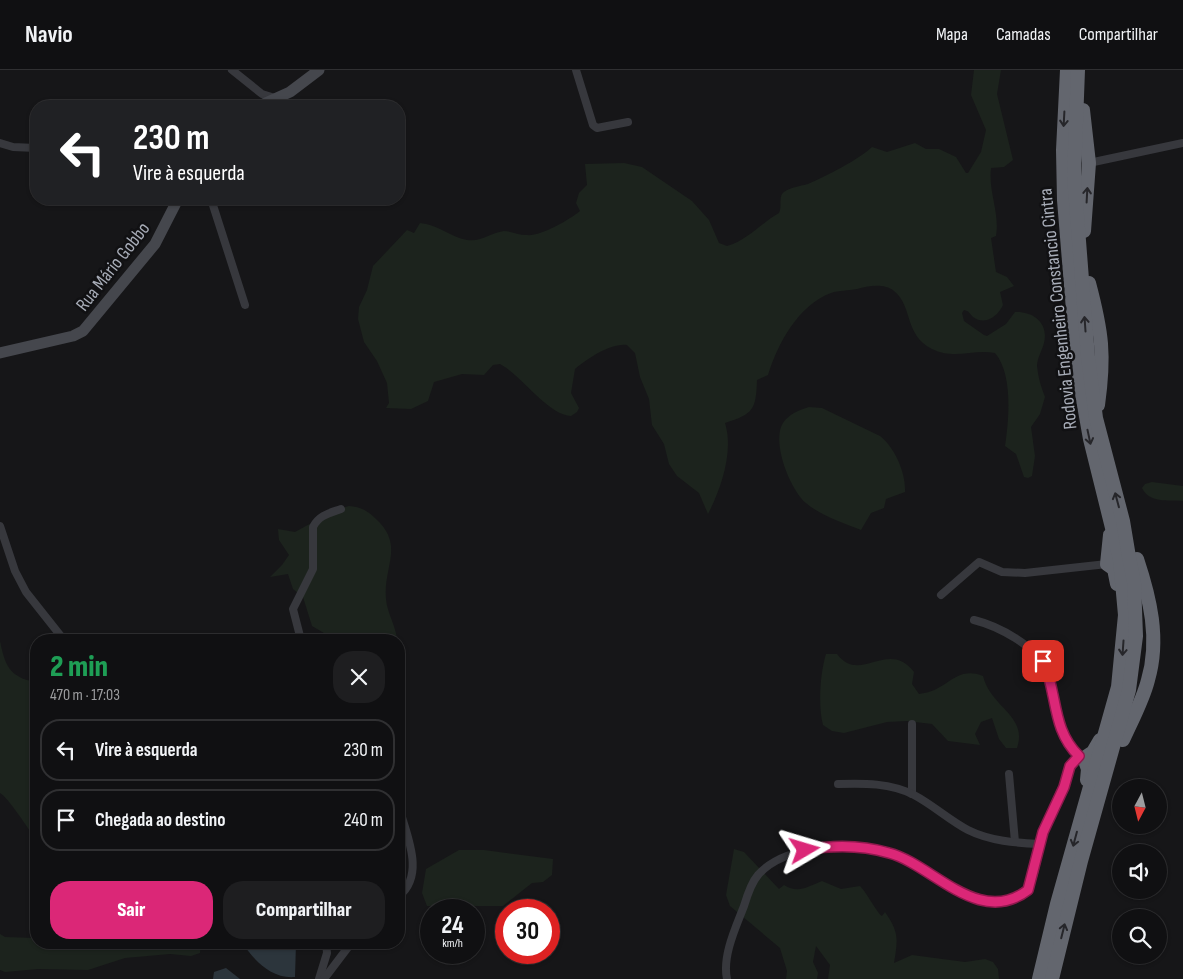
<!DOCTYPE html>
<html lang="pt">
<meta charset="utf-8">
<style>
:root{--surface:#101012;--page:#1e1e20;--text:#f1f3f6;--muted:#9c9d9f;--line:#303032;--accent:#db2777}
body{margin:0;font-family:"Sofia Sans Condensed",sans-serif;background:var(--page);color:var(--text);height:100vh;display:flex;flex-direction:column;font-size:19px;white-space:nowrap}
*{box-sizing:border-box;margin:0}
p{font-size:16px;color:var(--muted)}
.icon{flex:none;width:28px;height:28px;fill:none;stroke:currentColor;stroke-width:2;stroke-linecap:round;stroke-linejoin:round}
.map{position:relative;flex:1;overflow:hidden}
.panel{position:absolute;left:30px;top:564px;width:375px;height:315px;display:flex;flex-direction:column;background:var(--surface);border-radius:20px;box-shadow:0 1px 4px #0004,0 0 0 1px var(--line)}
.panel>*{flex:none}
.hud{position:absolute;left:30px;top:30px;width:375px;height:105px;border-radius:20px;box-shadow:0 1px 4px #0004,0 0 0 1px var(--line);background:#202124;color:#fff;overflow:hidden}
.needle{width:32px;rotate:187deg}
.controls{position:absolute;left:1112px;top:709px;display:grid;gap:10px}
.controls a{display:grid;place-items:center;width:55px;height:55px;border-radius:50%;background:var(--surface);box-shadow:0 1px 4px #0004,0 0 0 1px var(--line);font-size:25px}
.speed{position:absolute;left:420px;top:829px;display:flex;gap:10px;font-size:25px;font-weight:700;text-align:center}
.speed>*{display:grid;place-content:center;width:65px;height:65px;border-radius:50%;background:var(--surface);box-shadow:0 1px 4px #0004,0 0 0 1px var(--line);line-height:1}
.speed small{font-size:12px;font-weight:400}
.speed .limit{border:8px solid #d22;background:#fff;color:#111}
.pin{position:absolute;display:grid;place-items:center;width:42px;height:42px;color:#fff;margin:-21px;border-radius:10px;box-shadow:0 2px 8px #0006}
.me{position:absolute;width:55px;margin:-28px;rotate:83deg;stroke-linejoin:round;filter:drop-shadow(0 0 4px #0008)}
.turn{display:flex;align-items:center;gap:18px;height:105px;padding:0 20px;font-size:22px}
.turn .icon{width:65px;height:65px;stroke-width:2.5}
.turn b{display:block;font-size:35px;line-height:42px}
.round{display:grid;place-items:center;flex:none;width:52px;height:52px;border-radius:20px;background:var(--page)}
.headline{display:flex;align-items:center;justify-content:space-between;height:85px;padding:0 20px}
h1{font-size:30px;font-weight:800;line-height:38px;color:#1e9e55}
.action{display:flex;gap:10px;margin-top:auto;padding:10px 20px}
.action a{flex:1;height:58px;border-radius:20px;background:var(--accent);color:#fff;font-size:20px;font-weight:800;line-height:58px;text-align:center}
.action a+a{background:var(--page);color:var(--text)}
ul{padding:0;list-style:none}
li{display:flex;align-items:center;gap:15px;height:62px;margin:0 10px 8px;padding:0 10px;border:2px solid var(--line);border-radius:20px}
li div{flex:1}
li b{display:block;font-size:19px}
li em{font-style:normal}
header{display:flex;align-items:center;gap:30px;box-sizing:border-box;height:70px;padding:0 25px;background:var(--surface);border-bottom:1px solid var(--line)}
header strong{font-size:24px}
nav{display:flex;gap:28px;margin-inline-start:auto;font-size:18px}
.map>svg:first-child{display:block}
.green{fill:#1c231d}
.water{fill:#2c353c}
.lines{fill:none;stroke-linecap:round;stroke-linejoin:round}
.street{stroke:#37383d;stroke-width:8}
.secondary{stroke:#45474d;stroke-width:11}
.highway{stroke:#63666e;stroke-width:14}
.oneway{stroke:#26262a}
.route-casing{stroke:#8e194d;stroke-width:12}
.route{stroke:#db2777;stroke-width:9}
.labels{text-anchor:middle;stroke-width:5;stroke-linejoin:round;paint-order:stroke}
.street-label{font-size:19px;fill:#a8adb8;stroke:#111113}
</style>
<header>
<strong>Navio</strong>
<nav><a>Mapa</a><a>Camadas</a><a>Compartilhar</a></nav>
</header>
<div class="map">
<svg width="1183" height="909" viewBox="0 0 1183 909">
<rect width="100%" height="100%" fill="#161618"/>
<g class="green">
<path d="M974,0H1001L997,24L1013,90L1004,97L991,98C988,121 1000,143 996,166L991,168L996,202L1007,207L1014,216L1000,222L1003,235C998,246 985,256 973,247C969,243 969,241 964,240L962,243L964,251L984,265L987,266L1006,254L1015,242C1033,241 1049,253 1044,273C1042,281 1037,288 1037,296C1038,307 1041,317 1045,327L1040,344L1031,357L1035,386L1032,406L1028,408L1024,407L1016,384L1005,376C1009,349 1013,304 995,283C973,279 954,290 932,279C904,265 913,236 894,221C884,213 868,216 857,219C848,221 839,220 831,223C798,235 777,275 768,305L757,310C756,339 754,344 725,353C734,381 721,419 708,444L699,423L677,406L669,394L664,374L652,355L649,329L640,307L635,283L627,275C610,273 587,289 575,299L571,323L579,338L577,342L571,346C548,345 521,305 500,294L493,295L484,305L462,304L434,312L428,331L411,339L386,338L389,333L387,313L377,291L364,272L358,249L359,237L367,220L373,196L407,160L414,163L420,153C437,154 450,167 467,170C483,172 489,163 504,161C510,161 519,165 526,165C540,167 569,150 580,141L576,133L579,123L587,115L585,94L624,93L642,97L692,131L709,150L719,173L727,176C748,170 761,153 779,143C782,137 779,129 782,124C786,118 801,116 808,114C824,107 860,89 872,77L887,82L915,73L926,79H939L956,87L966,103H968L981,82L986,60L971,25Z"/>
<path d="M809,337L822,338L880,366C895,378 906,403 905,422L886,429L884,438L871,443L861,460C844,453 821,446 806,433C790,420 771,371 783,353C789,344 799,340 809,337Z"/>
<path d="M1152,412L1183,416V431C1168,430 1149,433 1142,418L1145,414Z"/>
<path d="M349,436C361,437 368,441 376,449C405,476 383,496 386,529C387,543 396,556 397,570H336L312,556L303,527L293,519L288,504L270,507L282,495L289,485L279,470L278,459L295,462L335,440Z"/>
<path d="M0,571C5,595 9,607 35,612L36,617V770C30,761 7,726 0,723Z"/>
<path d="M826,584H837C860,615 888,568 914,602L912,614L919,624C948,622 954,595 983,606C991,638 1028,645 1017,678H1006L999,669L992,648L981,652L975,664L980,675L948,671L932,654L907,651L887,652L844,663L832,661L823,655C818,637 820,603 826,584Z"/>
<path d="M734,779L744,782L779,819L784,815C798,824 807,817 822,811L841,819L860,816C867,823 877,843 882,846L885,842C899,862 898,869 894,893L912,885L965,892L985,889L993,892L998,899L999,909H828L830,895L816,876L813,892L818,903L817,909H786L787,901L780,878L730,836L726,825Z"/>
<polygon points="459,780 484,780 553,789 552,805 543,812 532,813 503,836 427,836 422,823 426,799"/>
<polygon points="0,864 5,867 36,868 36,872 201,874 200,883 191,886 170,884 125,888 88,900 38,899 5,902 0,900"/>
</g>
<g class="water">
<path d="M256,872L296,873L295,907C273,909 256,892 246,878Z"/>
<polygon points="226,898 240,909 213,909 214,902"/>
</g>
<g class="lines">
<g class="street">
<polyline points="232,0 262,24 275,28"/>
<polyline points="576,0 593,55 597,58 628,52"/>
<polyline points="0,73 13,77 36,78"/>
<polyline points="1089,93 1183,73"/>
<polyline points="211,129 245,235"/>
<polyline points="0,456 15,501 26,522 64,570"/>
<polyline points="941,525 979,492 1002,502 1025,503 1107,494"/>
<path d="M974,550C998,556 1037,576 1047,601C1059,629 1050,669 1082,687"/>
<path d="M301,570L293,539L313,499V457C319,445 330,443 341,439"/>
<polyline points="912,654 912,724"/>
<polyline points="1009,704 1015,772"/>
<path d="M838,714C863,713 891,713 914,725C933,735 949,750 968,760C990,771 1016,773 1040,774"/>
<path d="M399,737C406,764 426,804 399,826"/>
<polyline points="319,909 327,883 326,872"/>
<polyline points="324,909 352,872"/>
<path d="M727,909C722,886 736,857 744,836C747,826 751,813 758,805C785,774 855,771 891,783C932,797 976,852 1023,824C1036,816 1038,778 1042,764C1046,753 1073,690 1079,686"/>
</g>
<g class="secondary">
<polyline points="259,36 290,22 319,0"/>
<polyline points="0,283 73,266 83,261 155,174 178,129"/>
</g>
<g class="highway">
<polyline points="1083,40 1089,93 1084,161"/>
<path d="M1089,213C1102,262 1105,285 1098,335"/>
<polyline points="1110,465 1107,494 1114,499 1117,514"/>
<path d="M1123,670C1132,650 1143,630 1148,610C1160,569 1150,528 1137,489"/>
<polyline points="1087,710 1088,699 1084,688 1093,682 1100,670"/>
<polyline points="1039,909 1057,834 1118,617 1125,545 1120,490 1090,369 1078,301 1064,130 1063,80 1067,0"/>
<polyline points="1052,909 1081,791 1129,620 1136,566 1134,512 1129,487 1123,451 1096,348 1088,287 1074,106 1078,0"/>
</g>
</g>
<defs><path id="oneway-shaft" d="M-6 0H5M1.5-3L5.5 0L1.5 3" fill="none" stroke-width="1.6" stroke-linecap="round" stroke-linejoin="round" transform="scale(1.25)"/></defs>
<g class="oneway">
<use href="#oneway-shaft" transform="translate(1064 49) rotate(93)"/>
<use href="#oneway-shaft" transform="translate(1087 125) rotate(-87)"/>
<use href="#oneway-shaft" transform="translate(1085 254) rotate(-94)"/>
<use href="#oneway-shaft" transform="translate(1089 367) rotate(78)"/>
<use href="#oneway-shaft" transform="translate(1117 430) rotate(-105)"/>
<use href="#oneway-shaft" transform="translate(1123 578) rotate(94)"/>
<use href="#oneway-shaft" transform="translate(1075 769) rotate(105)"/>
<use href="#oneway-shaft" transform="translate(1063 861) rotate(-76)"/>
</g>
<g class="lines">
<g class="route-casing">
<path id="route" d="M805,780C832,775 862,775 889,783C932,794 979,858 1028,820L1043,762L1064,717L1070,696L1079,686C1051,659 1058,623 1043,591"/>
</g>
<use href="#route" class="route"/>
</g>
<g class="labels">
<g class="street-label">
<text transform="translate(112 196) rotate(-52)" y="7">Rua Mário Gobbo</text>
<text transform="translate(1057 239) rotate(-96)" y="7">Rodovia Engenheiro Constancio Cintra</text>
</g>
</g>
</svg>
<div class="controls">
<a><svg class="needle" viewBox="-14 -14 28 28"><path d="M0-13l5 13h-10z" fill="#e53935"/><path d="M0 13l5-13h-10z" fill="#9c9d9f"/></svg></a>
<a><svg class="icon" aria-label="sound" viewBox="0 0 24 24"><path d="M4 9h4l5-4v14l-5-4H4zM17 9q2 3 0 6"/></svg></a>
<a><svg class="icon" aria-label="search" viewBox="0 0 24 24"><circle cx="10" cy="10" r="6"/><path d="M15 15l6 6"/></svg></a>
</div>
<div class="speed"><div>24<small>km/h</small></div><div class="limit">30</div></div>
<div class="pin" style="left:1043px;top:591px;background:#d93025"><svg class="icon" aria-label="arrive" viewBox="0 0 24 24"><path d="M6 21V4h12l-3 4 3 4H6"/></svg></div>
<svg class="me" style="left:805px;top:780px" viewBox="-20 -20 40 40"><path d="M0-17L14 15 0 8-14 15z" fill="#db2777" stroke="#fff" stroke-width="4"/></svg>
<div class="hud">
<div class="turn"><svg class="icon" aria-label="left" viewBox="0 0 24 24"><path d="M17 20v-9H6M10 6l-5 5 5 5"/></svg><div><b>230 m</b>Vire à esquerda</div></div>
</div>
<section class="panel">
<div class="headline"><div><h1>2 min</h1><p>470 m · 17:03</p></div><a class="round"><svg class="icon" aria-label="close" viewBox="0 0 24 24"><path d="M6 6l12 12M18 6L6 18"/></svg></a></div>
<ul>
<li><svg class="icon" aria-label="left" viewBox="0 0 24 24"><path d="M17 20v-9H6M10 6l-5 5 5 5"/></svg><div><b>Vire à esquerda</b></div><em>230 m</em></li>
<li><svg class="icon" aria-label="arrive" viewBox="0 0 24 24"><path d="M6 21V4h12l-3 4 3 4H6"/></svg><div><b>Chegada ao destino</b></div><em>240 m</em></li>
</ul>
<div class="action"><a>Sair</a><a>Compartilhar</a></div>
</section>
</div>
